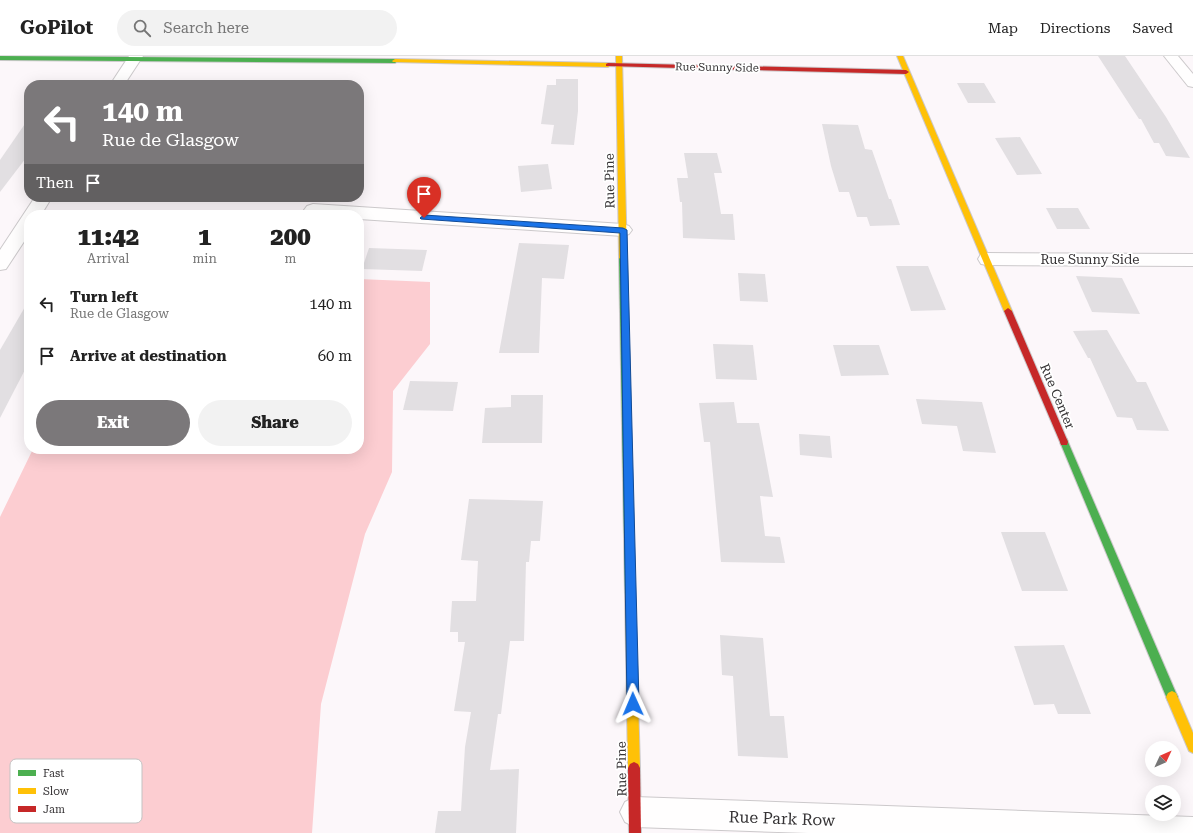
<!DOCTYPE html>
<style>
:root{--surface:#fff;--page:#f2f2f2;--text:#222;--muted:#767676;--line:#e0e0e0;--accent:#7b787a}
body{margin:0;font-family:"Roboto Serif",serif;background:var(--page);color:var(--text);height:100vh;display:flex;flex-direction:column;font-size:15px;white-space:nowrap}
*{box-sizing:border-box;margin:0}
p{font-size:13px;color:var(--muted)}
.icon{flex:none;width:22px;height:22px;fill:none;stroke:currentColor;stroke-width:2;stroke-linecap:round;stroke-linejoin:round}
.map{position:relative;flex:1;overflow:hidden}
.drawer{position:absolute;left:24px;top:154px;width:340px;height:244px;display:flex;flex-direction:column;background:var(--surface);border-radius:16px;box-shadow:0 4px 16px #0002}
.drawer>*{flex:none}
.top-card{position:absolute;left:24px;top:24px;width:340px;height:122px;border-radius:16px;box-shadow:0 4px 16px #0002;background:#7b787a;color:#fff;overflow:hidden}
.needle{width:26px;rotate:46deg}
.tools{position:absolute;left:1145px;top:685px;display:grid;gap:8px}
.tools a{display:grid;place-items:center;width:36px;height:36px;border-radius:50%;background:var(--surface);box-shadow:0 4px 16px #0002;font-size:20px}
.pin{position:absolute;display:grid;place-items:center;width:34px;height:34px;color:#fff;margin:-41px -17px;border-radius:50% 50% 50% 0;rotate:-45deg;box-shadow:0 0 4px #0007}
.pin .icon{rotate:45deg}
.me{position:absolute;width:44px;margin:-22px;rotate:359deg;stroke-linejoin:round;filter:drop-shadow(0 0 3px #0008)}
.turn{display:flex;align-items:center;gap:14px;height:84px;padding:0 12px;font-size:18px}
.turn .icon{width:52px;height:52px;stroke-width:2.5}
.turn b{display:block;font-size:28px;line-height:34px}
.then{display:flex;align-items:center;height:38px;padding:0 12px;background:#0003;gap:8px;font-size:15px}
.eta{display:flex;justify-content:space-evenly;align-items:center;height:68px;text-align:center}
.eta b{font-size:24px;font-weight:800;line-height:28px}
.cta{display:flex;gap:8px;margin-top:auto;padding:8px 12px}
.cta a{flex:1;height:46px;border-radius:24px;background:var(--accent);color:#fff;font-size:16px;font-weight:800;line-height:46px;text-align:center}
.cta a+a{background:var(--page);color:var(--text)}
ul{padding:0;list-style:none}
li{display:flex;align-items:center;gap:12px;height:52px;padding:0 12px}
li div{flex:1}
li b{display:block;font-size:15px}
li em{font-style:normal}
header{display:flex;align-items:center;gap:24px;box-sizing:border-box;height:56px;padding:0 20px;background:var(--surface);border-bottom:1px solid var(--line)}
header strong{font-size:19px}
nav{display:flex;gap:22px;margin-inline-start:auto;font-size:14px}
.search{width:280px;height:36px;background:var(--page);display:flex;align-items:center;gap:10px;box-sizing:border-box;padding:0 14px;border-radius:22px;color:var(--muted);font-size:15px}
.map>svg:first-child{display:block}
.forest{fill:#fccdd1}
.building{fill:#e2dfe2}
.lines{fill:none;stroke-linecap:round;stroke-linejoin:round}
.street-casing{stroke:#ccc9cb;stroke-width:2}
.fast-casing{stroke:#ccc9cb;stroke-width:2}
.slow-casing{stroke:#ccc9cb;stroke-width:2}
.jam-casing{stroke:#ccc9cb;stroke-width:2}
.street{fill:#fffefe;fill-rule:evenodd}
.fast{fill:#4caf50;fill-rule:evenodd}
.slow{fill:#ffc107;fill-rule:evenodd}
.jam{fill:#c62828;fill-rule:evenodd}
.route{fill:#1a73e8;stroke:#114b97}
.labels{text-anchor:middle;stroke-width:3.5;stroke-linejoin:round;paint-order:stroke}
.far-street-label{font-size:11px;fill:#363335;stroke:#fff}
.street-label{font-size:13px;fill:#363335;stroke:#fff}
.near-street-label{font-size:16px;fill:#363335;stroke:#fff}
.key{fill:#fff;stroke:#c3c2c2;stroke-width:1}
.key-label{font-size:11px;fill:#363335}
</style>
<header>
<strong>GoPilot</strong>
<div class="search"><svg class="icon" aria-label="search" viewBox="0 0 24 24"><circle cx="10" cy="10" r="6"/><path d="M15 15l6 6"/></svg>Search here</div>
<nav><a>Map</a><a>Directions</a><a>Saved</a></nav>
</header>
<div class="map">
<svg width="1193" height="777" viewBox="0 0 1193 777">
<rect width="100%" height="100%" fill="#fcf7fa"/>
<polygon class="forest" points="359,223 430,226 430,288 393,335 392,416 365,478 321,648 312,777 0,777 0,461 33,393 359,393"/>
<g class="building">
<polygon points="1098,0 1125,0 1166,61 1190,102 1166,100 1159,87 1154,87 1141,63 1139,63"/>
<polygon points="556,23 578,23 578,55 574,89 551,88 554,69 541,68 547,29 556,29"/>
<polygon points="957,27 984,27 996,47 968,47"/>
<polygon points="29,62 29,98 0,136 0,104"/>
<polygon points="822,68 858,69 865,93 872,94 889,143 891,143 900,169 870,170 867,161 857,161 849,136 839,136 831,110"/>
<polygon points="1020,81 1042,118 1017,119 995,82"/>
<polygon points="684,97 717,97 722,117 714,117 721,158 733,158 735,184 683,182 682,146 680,146 677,122 688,122"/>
<polygon points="548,108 552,133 521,136 518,110"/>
<polygon points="1046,152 1078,152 1090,173 1057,173"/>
<polygon points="519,187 569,189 564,223 542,222 539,297 499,297"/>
<polygon points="369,192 427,194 422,215 362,213"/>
<polygon points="896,210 928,210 946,254 911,255"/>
<polygon points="738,217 765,218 768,246 740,245"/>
<polygon points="1076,220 1122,222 1140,258 1092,256"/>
<polygon points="29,244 29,306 0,362 0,294"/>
<polygon points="1107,274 1137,326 1146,326 1169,375 1137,374 1132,362 1117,361 1090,302 1088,302 1073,275"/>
<polygon points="713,288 753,289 757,324 716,323"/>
<polygon points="833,289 879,289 889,319 841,320"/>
<polygon points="410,325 458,326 453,355 403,354"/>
<polygon points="511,339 543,339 542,387 482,387 485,352 511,351"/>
<polygon points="916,343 982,346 996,397 963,395 957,370 922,368"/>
<polygon points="734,346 737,367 759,367 773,441 760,440 765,480 780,481 785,507 721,506 710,386 704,386 699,347"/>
<polygon points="799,378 830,380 832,402 800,399"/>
<polygon points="469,443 543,445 540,485 531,485 529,506 526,506 524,585 510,585 501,658 498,658 490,714 519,713 516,777 435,777 438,755 461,755 465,691 471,656 454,655 465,586 458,586 458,576 450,576 452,545 476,545 478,505 461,504"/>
<polygon points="1001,476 1045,476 1068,535 1022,535"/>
<polygon points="720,579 763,582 770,660 784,660 788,702 738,700 733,620 722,619"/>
<polygon points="1064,589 1091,658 1058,658 1054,648 1034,649 1014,590"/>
</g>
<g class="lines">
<g class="street-casing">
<g id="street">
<polygon points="129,0 143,0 124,29 110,29"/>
<polygon points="1164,0 1178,0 1193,18 1193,31 1188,30"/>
<polygon points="35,141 52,141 41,159 29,159 29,178 6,213 0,214 0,194"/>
<polygon points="313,148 623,168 629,170 632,174 629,178 623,180 359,163 359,159 307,158 304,154 307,150"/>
<polygon points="987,197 1193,198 1193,210 987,209 981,208 978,203 981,198"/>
<polygon points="635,741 1193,761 1193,777 808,777 635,771 625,766 620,756 625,746"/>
</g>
</g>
<g class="fast-casing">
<g id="fast">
<polygon points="0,0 395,3 398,5 395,7 0,4"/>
<polygon points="623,199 627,202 635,539 634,542 630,544 626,542 625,539 619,202"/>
<polygon points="1064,382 1067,383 1068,386 1176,637 1178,641 1176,645 1172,647 1168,645 1060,386 1061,383"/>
</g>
</g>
<g class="slow-casing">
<g id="slow">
<polygon points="616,0 622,0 627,202 623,205 619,202"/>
<polygon points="897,0 903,0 1012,255 1011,257 1008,258 1004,255"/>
<polygon points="395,3 608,7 611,9 608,11 393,6 392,5"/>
<polygon points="630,534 634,536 635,539 640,712 638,716 634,718 630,716 628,712 625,539 626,536"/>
<polygon points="1172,635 1176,637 1193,677 1193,697 1189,695 1166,641 1168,637"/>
</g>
</g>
<g class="jam-casing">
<g id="jam">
<polygon points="608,7 906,14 909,16 906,18 606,10 606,8"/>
<polygon points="1008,252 1012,255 1068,386 1067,389 1061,389 1060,386 1004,255"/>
<polygon points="634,706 638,708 640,712 641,777 629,777 628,712 630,708"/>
</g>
</g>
<use href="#street" class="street"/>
<use href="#fast" class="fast"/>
<use href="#slow" class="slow"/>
<use href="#jam" class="jam"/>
</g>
<polygon class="route" points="424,159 623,172 627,174 639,648 637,651 633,653 629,651 627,648 620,177 421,163 420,162"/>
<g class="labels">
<g class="far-street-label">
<text transform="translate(717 11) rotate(1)" y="4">Rue Sunny Side</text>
</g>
<g class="street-label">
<text transform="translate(609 125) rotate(-91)" y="5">Rue Pine</text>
<text x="1090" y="208">Rue Sunny Side</text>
<text transform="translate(1058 340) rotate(67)" y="5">Rue Center</text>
<text transform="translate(621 713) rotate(-91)" y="5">Rue Pine</text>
</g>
<g class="near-street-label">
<text transform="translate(782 762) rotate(2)" y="6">Rue Park Row</text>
</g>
</g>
<rect x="10" y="703" width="132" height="64" rx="6" class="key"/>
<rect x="18" y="714" width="18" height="6" fill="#4caf50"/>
<rect x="18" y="732" width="18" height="6" fill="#ffc107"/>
<rect x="18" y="750" width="18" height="6" fill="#c62828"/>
<g class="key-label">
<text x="43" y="721">Fast</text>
<text x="43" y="739">Slow</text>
<text x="43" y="757">Jam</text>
</g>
</svg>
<div class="tools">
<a><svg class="needle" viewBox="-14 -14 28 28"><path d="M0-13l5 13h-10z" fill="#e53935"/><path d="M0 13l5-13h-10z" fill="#767676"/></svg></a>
<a><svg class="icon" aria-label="layers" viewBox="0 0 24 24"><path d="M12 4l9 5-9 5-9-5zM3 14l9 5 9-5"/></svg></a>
</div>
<div class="pin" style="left:424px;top:162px;background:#d93025"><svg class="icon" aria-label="arrive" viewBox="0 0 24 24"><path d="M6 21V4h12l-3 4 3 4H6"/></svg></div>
<svg class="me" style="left:633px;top:648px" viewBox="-20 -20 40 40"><path d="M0-17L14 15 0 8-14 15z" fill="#1a73e8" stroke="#fff" stroke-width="4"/></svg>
<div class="top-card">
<div class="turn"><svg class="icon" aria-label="left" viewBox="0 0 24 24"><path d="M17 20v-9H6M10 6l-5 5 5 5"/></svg><div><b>140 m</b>Rue de Glasgow</div></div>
<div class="then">Then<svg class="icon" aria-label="arrive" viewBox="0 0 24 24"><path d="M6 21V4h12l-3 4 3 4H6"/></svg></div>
</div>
<section class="drawer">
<div class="eta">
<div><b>11:42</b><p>Arrival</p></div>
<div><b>1</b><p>min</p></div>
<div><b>200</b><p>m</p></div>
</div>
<ul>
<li><svg class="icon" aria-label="left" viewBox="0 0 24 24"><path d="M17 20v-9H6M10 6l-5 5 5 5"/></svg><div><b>Turn left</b><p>Rue de Glasgow</p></div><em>140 m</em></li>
<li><svg class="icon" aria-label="arrive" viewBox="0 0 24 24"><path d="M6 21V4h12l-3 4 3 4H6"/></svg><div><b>Arrive at destination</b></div><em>60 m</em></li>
</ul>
<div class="cta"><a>Exit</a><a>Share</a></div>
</section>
</div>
